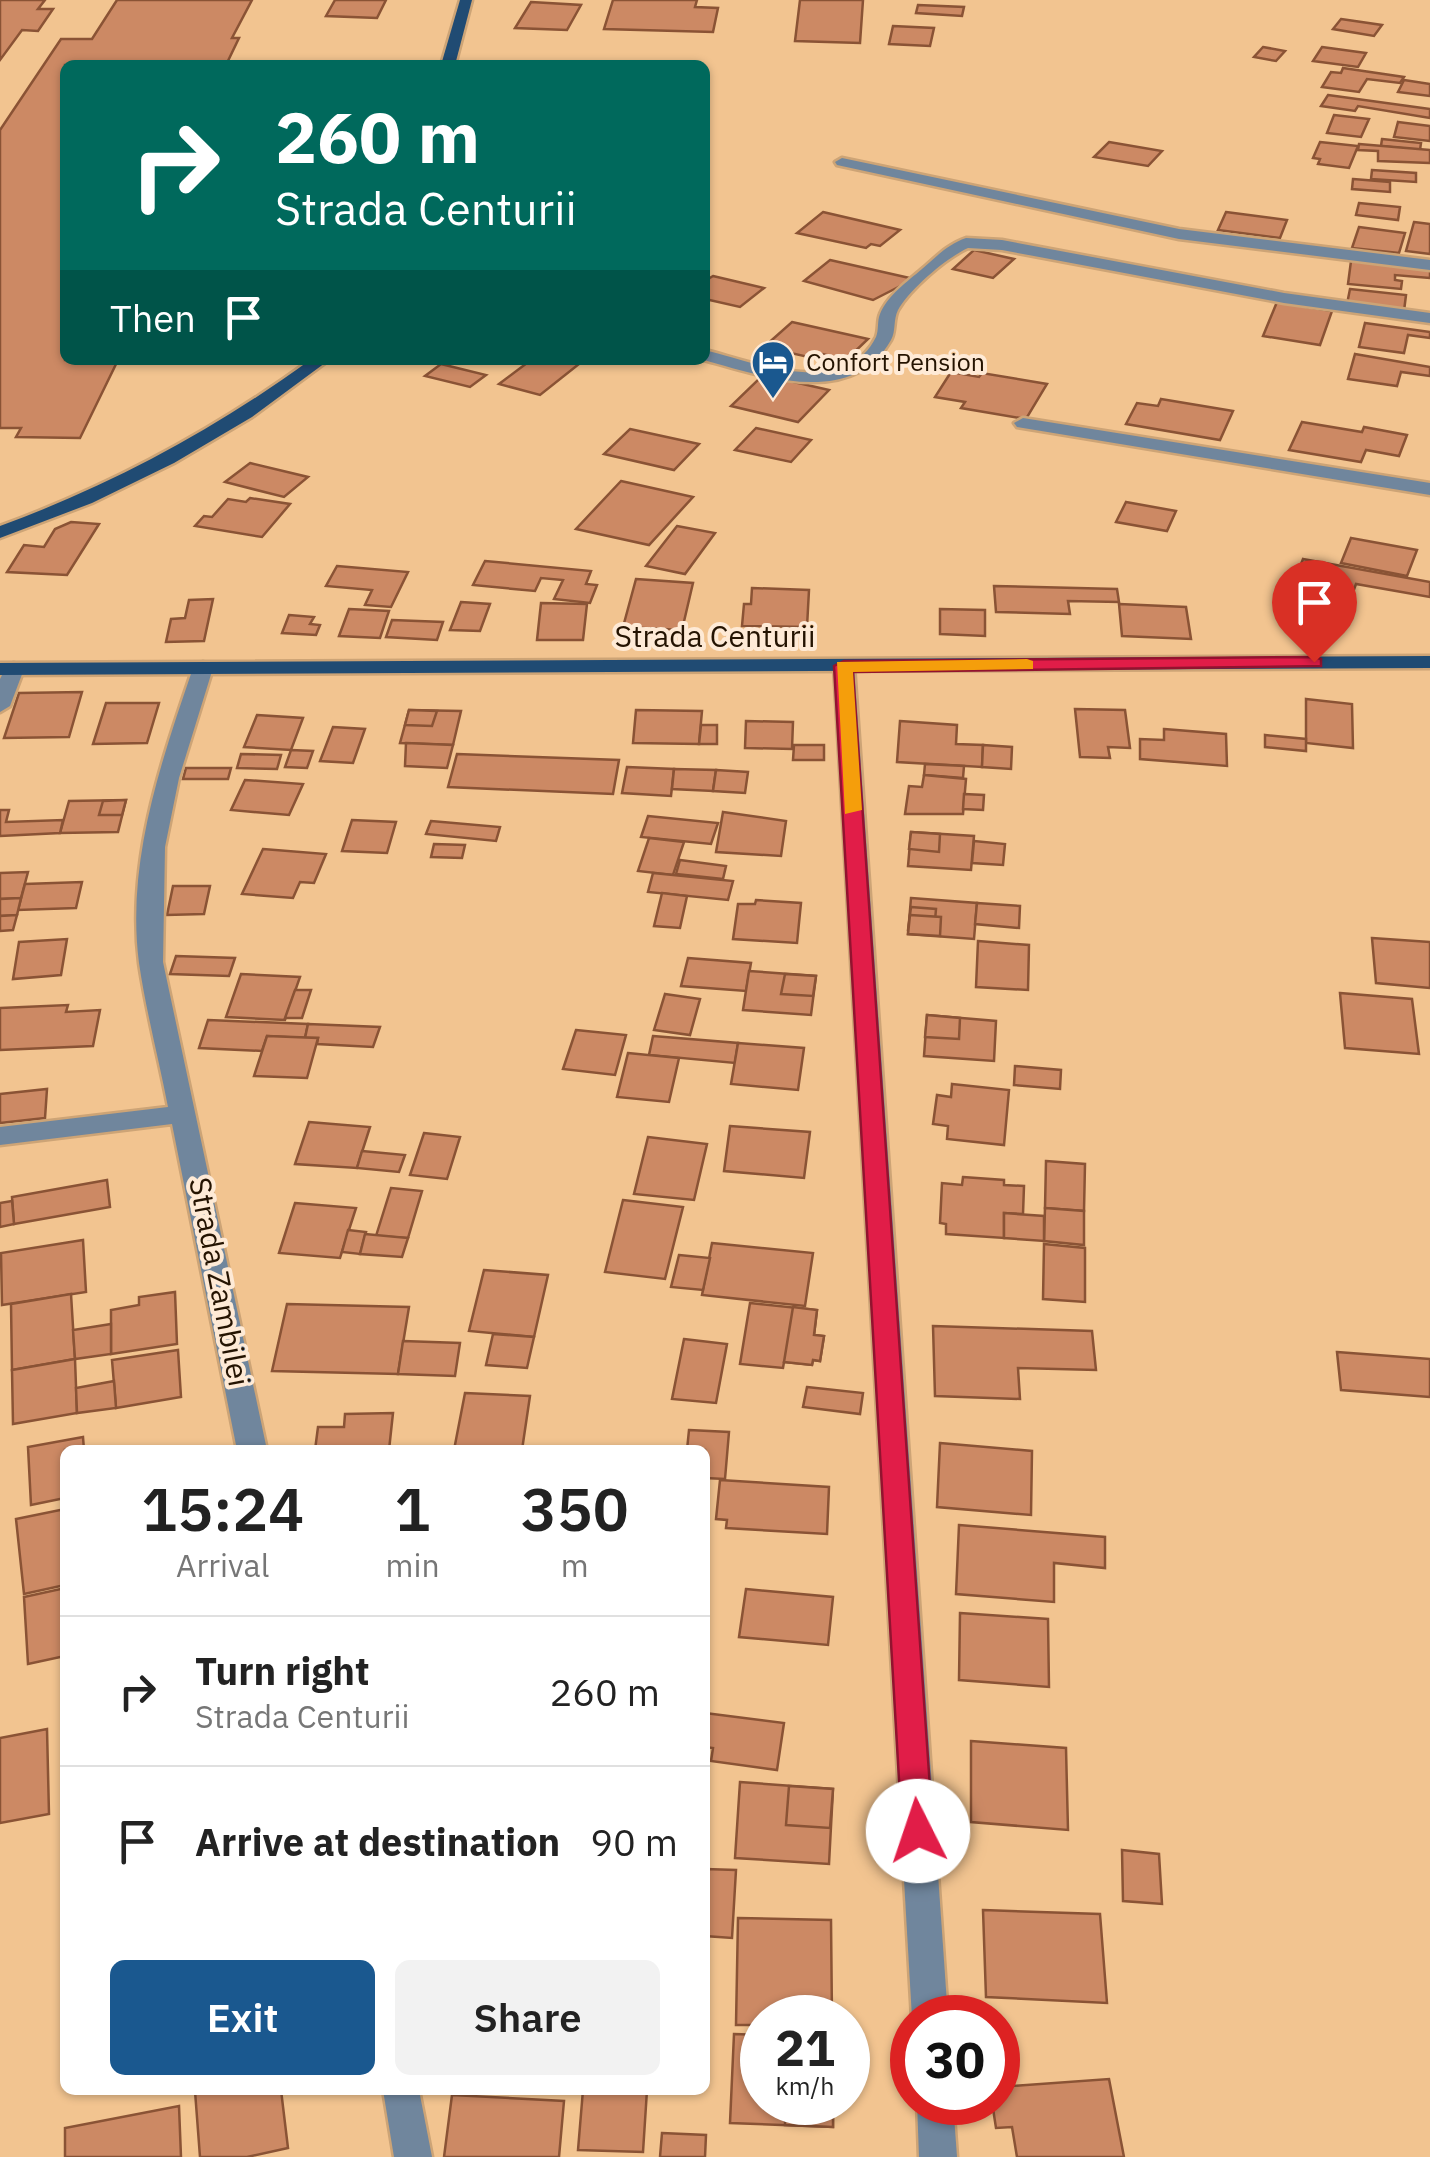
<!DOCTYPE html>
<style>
:root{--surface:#fff;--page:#f2f2f2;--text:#222;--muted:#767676;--line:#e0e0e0;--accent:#1a588f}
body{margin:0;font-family:"IBM Plex Sans",sans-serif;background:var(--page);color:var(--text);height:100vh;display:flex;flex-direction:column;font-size:38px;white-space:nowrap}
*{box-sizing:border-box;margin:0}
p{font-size:32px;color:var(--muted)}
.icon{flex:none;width:55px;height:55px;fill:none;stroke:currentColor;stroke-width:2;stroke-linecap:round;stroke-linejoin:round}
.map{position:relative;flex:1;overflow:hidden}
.drawer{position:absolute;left:60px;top:1445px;width:650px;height:650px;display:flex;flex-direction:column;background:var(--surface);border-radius:15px;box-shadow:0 2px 8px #0004}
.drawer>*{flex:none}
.guide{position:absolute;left:60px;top:60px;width:650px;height:305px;border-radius:15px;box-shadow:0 2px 8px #0004;background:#00695c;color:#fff;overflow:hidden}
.speed{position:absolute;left:740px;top:1995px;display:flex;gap:20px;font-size:50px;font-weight:700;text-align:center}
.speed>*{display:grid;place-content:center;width:130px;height:130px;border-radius:50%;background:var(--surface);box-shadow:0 2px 8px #0004;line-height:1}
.speed small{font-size:25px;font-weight:400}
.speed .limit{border:15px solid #d22;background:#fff;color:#111}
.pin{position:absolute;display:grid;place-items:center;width:85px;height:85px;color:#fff;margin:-102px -42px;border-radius:50% 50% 50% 0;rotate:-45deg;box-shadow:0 0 10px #0007}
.pin .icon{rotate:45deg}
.me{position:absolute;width:110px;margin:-55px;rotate:356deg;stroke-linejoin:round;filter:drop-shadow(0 0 8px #0008)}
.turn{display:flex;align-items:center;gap:35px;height:210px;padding:0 50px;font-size:45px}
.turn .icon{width:130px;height:130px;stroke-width:2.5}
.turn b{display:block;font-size:70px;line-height:85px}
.then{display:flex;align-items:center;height:95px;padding:0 50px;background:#0003;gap:20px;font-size:38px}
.eta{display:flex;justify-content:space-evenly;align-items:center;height:170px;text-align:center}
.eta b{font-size:60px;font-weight:600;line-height:70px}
.primary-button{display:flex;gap:20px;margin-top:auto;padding:20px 50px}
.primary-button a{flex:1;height:115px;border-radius:15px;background:var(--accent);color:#fff;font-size:40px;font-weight:600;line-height:115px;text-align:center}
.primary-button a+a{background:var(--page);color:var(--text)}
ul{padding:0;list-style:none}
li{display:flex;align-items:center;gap:30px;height:150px;padding:0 50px;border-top:2px solid var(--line)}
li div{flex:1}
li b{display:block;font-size:38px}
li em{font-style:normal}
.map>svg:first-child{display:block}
.building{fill:#cc8964;stroke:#8a5335;stroke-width:2.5}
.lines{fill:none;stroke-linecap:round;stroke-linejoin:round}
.minor-casing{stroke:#cda476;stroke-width:5}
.major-casing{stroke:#cda476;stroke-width:5}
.minor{fill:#70869d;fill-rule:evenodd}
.major{fill:#204b73;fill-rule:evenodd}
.route{fill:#e11d48;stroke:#92132f;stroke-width:2.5}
.slow{fill:#f59e0b}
.labels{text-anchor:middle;stroke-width:8;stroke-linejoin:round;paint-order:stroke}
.far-poi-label{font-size:25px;fill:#241301;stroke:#feead6;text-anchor:start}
.street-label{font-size:30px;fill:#241301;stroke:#feead6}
</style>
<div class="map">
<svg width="1430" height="2157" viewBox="0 0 1430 2157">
<rect width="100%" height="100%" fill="#f2c490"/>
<g class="building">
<polygon points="0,0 45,0 38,9 53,9 38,31 22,30 0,60"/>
<polygon points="117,0 252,0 232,38 239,38 226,65 65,65 65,360 118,360 80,438 16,437 21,428 0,428 0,130 61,39 92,39"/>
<polygon points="335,0 386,0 377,18 326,16"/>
<polygon points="613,0 697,0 695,7 718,8 713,32 604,29"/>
<polygon points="800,0 863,0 860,43 795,41"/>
<polygon points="531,2 581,5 567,30 515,28"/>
<polygon points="918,5 964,7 962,16 916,13"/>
<polygon points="1341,19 1382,25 1374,36 1333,29"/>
<polygon points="893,26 934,28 930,46 889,44"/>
<polygon points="1263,47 1285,51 1276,61 1254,57"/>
<polygon points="1322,47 1366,53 1358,67 1313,61"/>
<polygon points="1343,68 1404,77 1400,83 1367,79 1359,92 1322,87 1331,72 1341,73"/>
<polygon points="1404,80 1430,84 1430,96 1398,92"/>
<polygon points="1328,95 1430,109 1430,118 1358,106 1355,111 1321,106"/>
<polygon points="1334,115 1369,119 1361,137 1327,133"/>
<polygon points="1398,122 1430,126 1430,141 1394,137"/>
<polygon points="1382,139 1421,143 1420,150 1381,146"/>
<polygon points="1109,142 1162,151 1148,166 1094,157"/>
<polygon points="1320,142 1358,146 1349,168 1318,164 1320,159 1313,158"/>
<polygon points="1359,144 1430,150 1430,163 1378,161 1378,151 1358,150"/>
<polygon points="1372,170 1416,173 1416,182 1371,179"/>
<polygon points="1353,179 1390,182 1390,192 1352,189"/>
<polygon points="1359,203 1400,207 1398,220 1356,215"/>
<polygon points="823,212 900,230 880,246 871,244 866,248 797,233"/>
<polygon points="1226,212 1287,220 1280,238 1218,230"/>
<polygon points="1414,222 1430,224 1430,254 1406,251"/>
<polygon points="1359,227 1405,233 1399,253 1352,248"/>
<polygon points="974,250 1014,259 993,278 953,269"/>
<polygon points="830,260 914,279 873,300 804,281"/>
<polygon points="1351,261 1430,269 1430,278 1395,275 1395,280 1402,281 1401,289 1348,284"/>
<polygon points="713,276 764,288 740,307 705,299 705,281"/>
<polygon points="1350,289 1406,295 1404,311 1347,304"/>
<polygon points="1277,302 1332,311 1320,345 1263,336"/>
<polygon points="792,322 868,339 846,360 823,354 817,359 764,347"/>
<polygon points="1365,323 1430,332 1430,338 1408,335 1404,353 1359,347"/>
<polygon points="1355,354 1430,367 1430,376 1401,372 1397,386 1348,379"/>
<polygon points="531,360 584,360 540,395 499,384"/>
<polygon points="441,364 486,375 470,387 425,376"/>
<polygon points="951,372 979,377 982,373 1047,384 1026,419 961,408 965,402 935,397"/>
<polygon points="763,375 829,390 798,422 731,406"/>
<polygon points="1161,399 1233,411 1220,440 1126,424 1137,403 1158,406"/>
<polygon points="1302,422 1362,432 1364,427 1407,435 1399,456 1366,450 1361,462 1289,450"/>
<polygon points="756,428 811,440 791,462 735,450"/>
<polygon points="630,429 699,444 674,470 604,454"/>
<polygon points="250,463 308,477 284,497 225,482"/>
<polygon points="621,481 693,497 649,545 576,529"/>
<polygon points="250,498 290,504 262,537 195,526 204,516 212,517 228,499 246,502"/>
<polygon points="1126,502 1176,511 1167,531 1116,522"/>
<polygon points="71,522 99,524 67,575 7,572 24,545 44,547 55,529"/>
<polygon points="677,526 715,533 685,574 646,566"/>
<polygon points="1351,538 1417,550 1407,576 1341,563"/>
<polygon points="1303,559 1430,582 1430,597 1356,584 1345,614 1286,604"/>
<polygon points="485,561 591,571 586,584 597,585 590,603 554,599 563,580 541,578 535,591 473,585"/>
<polygon points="337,566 408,572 391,607 365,605 372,590 326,586"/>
<polygon points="636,579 693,583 682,630 623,627"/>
<polygon points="994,586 1117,589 1119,602 1068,601 1070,614 996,612"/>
<polygon points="752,588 809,590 807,627 742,626 744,604 751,604"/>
<polygon points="213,599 204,641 166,642 171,619 185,618 189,600"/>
<polygon points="461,602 490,604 480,631 450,630"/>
<polygon points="541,603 587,604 583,640 537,640"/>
<polygon points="1119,604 1186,607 1191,639 1122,636"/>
<polygon points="349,609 389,611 380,638 339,636"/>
<polygon points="940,609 985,610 985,636 940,634"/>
<polygon points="289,615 314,617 310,624 320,625 316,635 282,633"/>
<polygon points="392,620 443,622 437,640 386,637"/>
<polygon points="82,692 69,737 4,738 19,693"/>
<polygon points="1306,699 1352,704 1353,748 1306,743"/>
<polygon points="106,703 159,703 147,743 93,744"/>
<polygon points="1075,709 1125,710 1130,748 1108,747 1110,758 1080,757"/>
<polygon points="409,710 461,711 453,745 400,743"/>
<polygon points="409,710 437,711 432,726 405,725"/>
<polygon points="636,710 702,711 699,744 633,743"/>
<polygon points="257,715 303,718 291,750 244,747"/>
<polygon points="746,721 793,722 792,749 745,748"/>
<polygon points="900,721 957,725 956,744 983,745 982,767 897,762"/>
<polygon points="701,725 717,725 717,744 699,744"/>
<polygon points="333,727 365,729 353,763 320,761"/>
<polygon points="1164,729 1226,734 1227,766 1140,759 1140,739 1164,740"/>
<polygon points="1265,735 1306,739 1306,751 1265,747"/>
<polygon points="406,743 453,745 447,768 405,766"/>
<polygon points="794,745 824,745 824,760 793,760"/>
<polygon points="983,745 1012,747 1011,769 982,767"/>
<polygon points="291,750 313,751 307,768 285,767"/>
<polygon points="241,754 281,755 277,769 237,768"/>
<polygon points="457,754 619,760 613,794 448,787"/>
<polygon points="925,764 964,766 963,778 924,775"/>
<polygon points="627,767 674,769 671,796 622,793"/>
<polygon points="186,768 231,768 228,779 183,779"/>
<polygon points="674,769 716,770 713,791 672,789"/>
<polygon points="716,770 748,772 745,793 713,791"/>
<polygon points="924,775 966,779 963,814 905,814 909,786 922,787"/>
<polygon points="245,780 303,784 289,815 231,810"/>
<polygon points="964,794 984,795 983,810 963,809"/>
<polygon points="126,800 118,832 60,833 69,801"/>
<polygon points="126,800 122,815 99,815 103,801"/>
<polygon points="0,810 9,810 6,822 63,820 60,833 0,836"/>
<polygon points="723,812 786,821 781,856 716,852"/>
<polygon points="648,816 718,823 711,844 641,837"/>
<polygon points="352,820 396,822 387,853 342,851"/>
<polygon points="431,821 500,827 496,841 426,834"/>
<polygon points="911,832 974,836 971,870 908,866"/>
<polygon points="911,832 940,834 939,852 909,849"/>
<polygon points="649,838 684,842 673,875 638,871"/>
<polygon points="974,841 1005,844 1003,865 972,863"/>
<polygon points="434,844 465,845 462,858 431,857"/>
<polygon points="263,849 326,854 314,883 300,882 293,898 242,894"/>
<polygon points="680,860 726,866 723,879 676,874"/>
<polygon points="28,872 21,898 0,899 0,873"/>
<polygon points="653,873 733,881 728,900 648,892"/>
<polygon points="82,882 76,908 18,910 25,884"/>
<polygon points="173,886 210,886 204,914 167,915"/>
<polygon points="662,893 687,896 680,928 654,926"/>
<polygon points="21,898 17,915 0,916 0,899"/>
<polygon points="911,898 977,903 974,939 908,934"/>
<polygon points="756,900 801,903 797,943 733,939 738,904 755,904"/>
<polygon points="977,903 1020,906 1019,928 975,924"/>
<polygon points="911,907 936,909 934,932 908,930"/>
<polygon points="17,915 13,930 0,931 0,916"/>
<polygon points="910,915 941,917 940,936 908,934"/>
<polygon points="1372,938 1430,942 1430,988 1376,983"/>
<polygon points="67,939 61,975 13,979 19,942"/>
<polygon points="978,941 1029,945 1028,990 976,987"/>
<polygon points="176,956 235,958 229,976 170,974"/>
<polygon points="688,958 751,963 746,991 681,986"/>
<polygon points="749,971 816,976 811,1015 743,1010"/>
<polygon points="241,974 300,977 285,1020 226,1017"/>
<polygon points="785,974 816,976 813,996 781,994"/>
<polygon points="295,990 311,990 302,1018 285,1018"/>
<polygon points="1340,993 1412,999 1419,1054 1345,1048"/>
<polygon points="665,994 700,999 690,1035 654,1030"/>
<polygon points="68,1005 66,1012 100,1010 93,1046 0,1050 0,1008"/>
<polygon points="927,1015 996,1021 994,1061 924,1056"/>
<polygon points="927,1015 960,1018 959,1039 925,1037"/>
<polygon points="208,1020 308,1024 305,1038 267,1036 262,1051 199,1048"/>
<polygon points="308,1024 380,1027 373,1047 317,1044 318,1038 305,1038"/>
<polygon points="576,1030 626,1035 615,1075 563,1069"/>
<polygon points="267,1036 318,1038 307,1078 254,1076"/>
<polygon points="653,1036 738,1043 735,1063 649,1055"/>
<polygon points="738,1043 804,1048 798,1090 731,1084"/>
<polygon points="628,1053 679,1058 669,1102 617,1097"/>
<polygon points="1015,1066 1061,1070 1060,1089 1014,1085"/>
<polygon points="952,1084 1009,1090 1004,1145 947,1139 948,1126 933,1124 937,1095 951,1097"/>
<polygon points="47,1089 45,1118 0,1123 0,1094"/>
<polygon points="309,1122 370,1127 357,1168 295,1164"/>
<polygon points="730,1126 810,1132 804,1178 724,1171"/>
<polygon points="424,1133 460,1137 447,1179 410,1175"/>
<polygon points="648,1137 707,1144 694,1200 634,1194"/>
<polygon points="362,1151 405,1155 399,1172 357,1168"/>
<polygon points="1046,1161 1085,1164 1084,1211 1045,1208"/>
<polygon points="963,1177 1004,1180 1004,1185 1024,1186 1023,1214 1004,1213 1004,1238 946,1234 946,1224 940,1223 942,1183 962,1185"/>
<polygon points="107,1180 110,1207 14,1224 12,1197"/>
<polygon points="391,1188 422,1191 408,1238 376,1236"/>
<polygon points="623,1200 683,1207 665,1279 605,1272"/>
<polygon points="12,1201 14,1224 0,1227 0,1203"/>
<polygon points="295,1203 356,1208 340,1258 279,1253"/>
<polygon points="1045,1208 1084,1211 1084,1245 1044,1241"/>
<polygon points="1004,1213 1044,1216 1044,1241 1004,1238"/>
<polygon points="348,1230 366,1232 360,1254 342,1252"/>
<polygon points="365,1234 408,1238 402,1257 360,1254"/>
<polygon points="83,1240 86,1292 2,1305 1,1253"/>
<polygon points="712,1243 813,1253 805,1306 702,1295"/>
<polygon points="1044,1244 1085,1248 1085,1302 1043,1299"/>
<polygon points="679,1255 710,1258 703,1290 671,1287"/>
<polygon points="484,1270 548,1275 534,1337 469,1331"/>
<polygon points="175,1292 177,1344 111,1354 111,1310 139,1305 139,1297"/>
<polygon points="71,1294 75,1359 12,1370 11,1304"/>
<polygon points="750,1303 817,1310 814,1335 824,1336 820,1361 813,1360 812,1365 784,1362 783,1368 740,1364"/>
<polygon points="287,1304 409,1307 398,1374 272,1371"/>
<polygon points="793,1307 817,1310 814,1335 824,1336 820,1361 813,1360 812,1365 784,1362"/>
<polygon points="111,1324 111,1354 75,1359 73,1330"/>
<polygon points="933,1326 1092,1331 1096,1370 1018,1368 1020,1399 935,1396"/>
<polygon points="493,1334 534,1337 527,1368 486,1365"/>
<polygon points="684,1339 727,1344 716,1403 672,1399"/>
<polygon points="403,1341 460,1343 455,1376 398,1374"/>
<polygon points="178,1350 181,1397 116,1408 112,1360"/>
<polygon points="1337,1352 1430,1359 1430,1397 1341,1390"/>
<polygon points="75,1359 77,1413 13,1424 12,1370"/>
<polygon points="114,1381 116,1408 77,1413 76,1388"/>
<polygon points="807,1387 863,1393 860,1414 803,1407"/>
<polygon points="465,1393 530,1396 522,1450 454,1450"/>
<polygon points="393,1413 389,1450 315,1450 318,1427 344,1427 345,1414"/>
<polygon points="689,1430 729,1432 725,1479 705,1478 705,1450 687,1450"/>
<polygon points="83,1437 84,1450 65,1450 65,1498 31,1505 28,1447"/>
<polygon points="940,1443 1032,1451 1031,1515 937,1507"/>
<polygon points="720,1480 829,1487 827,1534 726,1528 727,1520 716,1519"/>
<polygon points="65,1509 65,1585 24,1594 16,1519"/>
<polygon points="959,1525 1105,1537 1105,1568 1054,1563 1054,1602 956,1594"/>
<polygon points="65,1588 65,1656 28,1664 24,1597"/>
<polygon points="746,1589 833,1597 828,1645 739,1637"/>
<polygon points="960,1613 1048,1619 1049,1687 959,1680"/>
<polygon points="705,1713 784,1723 777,1770 711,1761 713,1748 705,1747"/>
<polygon points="47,1729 49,1814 0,1823 0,1738"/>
<polygon points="971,1741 1066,1748 1068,1830 971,1822"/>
<polygon points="740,1782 833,1789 829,1864 735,1858"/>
<polygon points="789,1786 833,1789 830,1828 786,1825"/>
<polygon points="1122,1850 1159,1854 1162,1904 1123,1901"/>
<polygon points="705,1869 736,1870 732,1938 705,1936"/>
<polygon points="983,1910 1100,1914 1107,2003 986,1997"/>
<polygon points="738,1918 831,1920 832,2018 762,2018 762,2025 736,2025"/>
<polygon points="734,2034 762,2035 762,2102 833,2102 833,2127 730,2123"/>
<polygon points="1109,2079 1124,2157 1017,2157 1012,2127 996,2128 992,2102 998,2102 998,2087"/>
<polygon points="281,2090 288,2148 247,2157 200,2157 195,2091"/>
<polygon points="583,2090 647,2090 643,2152 578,2150"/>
<polygon points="452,2095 564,2101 559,2157 444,2157"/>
<polygon points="785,2102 833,2102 833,2127 785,2125"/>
<polygon points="179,2106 181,2157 65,2157 65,2128"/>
<polygon points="662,2133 706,2135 705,2157 660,2157"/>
</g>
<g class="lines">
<g class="minor-casing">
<g id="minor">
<polygon points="842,158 1179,229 1430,260 1430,270 1179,239 837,165 835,162"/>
<path d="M966,238L1002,240L1284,293L1430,313V323L1284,303L1002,250L968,248C946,258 910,289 898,310C893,320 896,331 891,340C852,409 762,376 704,360L705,350C753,362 845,400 876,337C879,330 877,321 880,314C887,296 908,281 922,269C936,257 948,244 966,238Z"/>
<polygon points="1023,418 1430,483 1430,495 1017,427 1014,423"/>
<polygon points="844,660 854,666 948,2018 912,2018 834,666"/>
<path d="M203,662L213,668L179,778L165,847L163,962L267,1450H237L172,1124L0,1145V1127L168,1107C159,1060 146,1011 139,963C126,862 161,762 193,668Z"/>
<polygon points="14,663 24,669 10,706 0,712 0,679 7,665"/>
<polygon points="383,2090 419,2090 432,2157 394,2157"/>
<polygon points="917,2102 953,2102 957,2157 919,2157"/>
</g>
</g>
<g class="major-casing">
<g id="major">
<polygon points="460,0 472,0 455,65 441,65"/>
<path d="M310,360H329L252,417L174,463L92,503L0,538V526C112,485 214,430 310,360Z"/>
<polygon points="1430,656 1430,668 0,675 0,663"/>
</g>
</g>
<use href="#minor" class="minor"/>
<use href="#major" class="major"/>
</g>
<polygon class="route" points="1314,657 1321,659 1321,666 853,672 933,1831 928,1841 918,1845 907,1841 902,1831 834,666 844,661"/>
<polygon class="slow" points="1027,659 1033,661 1033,669 853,672 862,810 845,814 837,662"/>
<defs>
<g id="hotel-pin" transform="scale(2.25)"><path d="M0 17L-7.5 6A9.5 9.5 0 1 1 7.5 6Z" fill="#1a588f" stroke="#feead6"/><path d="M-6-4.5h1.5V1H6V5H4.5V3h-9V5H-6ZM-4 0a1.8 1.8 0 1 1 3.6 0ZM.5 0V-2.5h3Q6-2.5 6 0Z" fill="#fff"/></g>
</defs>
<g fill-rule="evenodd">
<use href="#hotel-pin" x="773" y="362"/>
</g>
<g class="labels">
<g class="far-poi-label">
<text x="806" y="371">Confort Pension</text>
</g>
<g class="street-label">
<text x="715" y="647">Strada Centurii</text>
<text transform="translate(219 1282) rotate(79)" y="10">Strada Zambilei</text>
</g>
</g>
</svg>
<div class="speed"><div>21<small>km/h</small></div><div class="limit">30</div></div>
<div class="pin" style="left:1314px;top:662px;background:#d93025"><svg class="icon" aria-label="arrive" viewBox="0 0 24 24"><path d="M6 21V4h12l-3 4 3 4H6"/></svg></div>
<svg class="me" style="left:918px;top:1831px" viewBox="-20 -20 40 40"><circle r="19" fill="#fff"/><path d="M0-13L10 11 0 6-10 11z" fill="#e11d48"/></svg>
<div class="guide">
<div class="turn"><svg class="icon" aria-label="right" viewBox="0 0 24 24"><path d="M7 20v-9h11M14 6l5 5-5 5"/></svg><div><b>260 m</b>Strada Centurii</div></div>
<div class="then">Then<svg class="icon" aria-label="arrive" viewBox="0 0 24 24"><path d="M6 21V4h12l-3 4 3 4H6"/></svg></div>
</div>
<section class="drawer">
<div class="eta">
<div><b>15:24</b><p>Arrival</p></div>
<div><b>1</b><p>min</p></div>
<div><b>350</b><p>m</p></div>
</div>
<ul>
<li><svg class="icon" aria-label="right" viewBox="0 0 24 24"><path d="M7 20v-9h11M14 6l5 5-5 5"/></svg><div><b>Turn right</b><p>Strada Centurii</p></div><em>260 m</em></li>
<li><svg class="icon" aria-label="arrive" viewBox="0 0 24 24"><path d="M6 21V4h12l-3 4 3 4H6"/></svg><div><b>Arrive at destination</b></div><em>90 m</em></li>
</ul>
<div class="primary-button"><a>Exit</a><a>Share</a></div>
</section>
</div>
